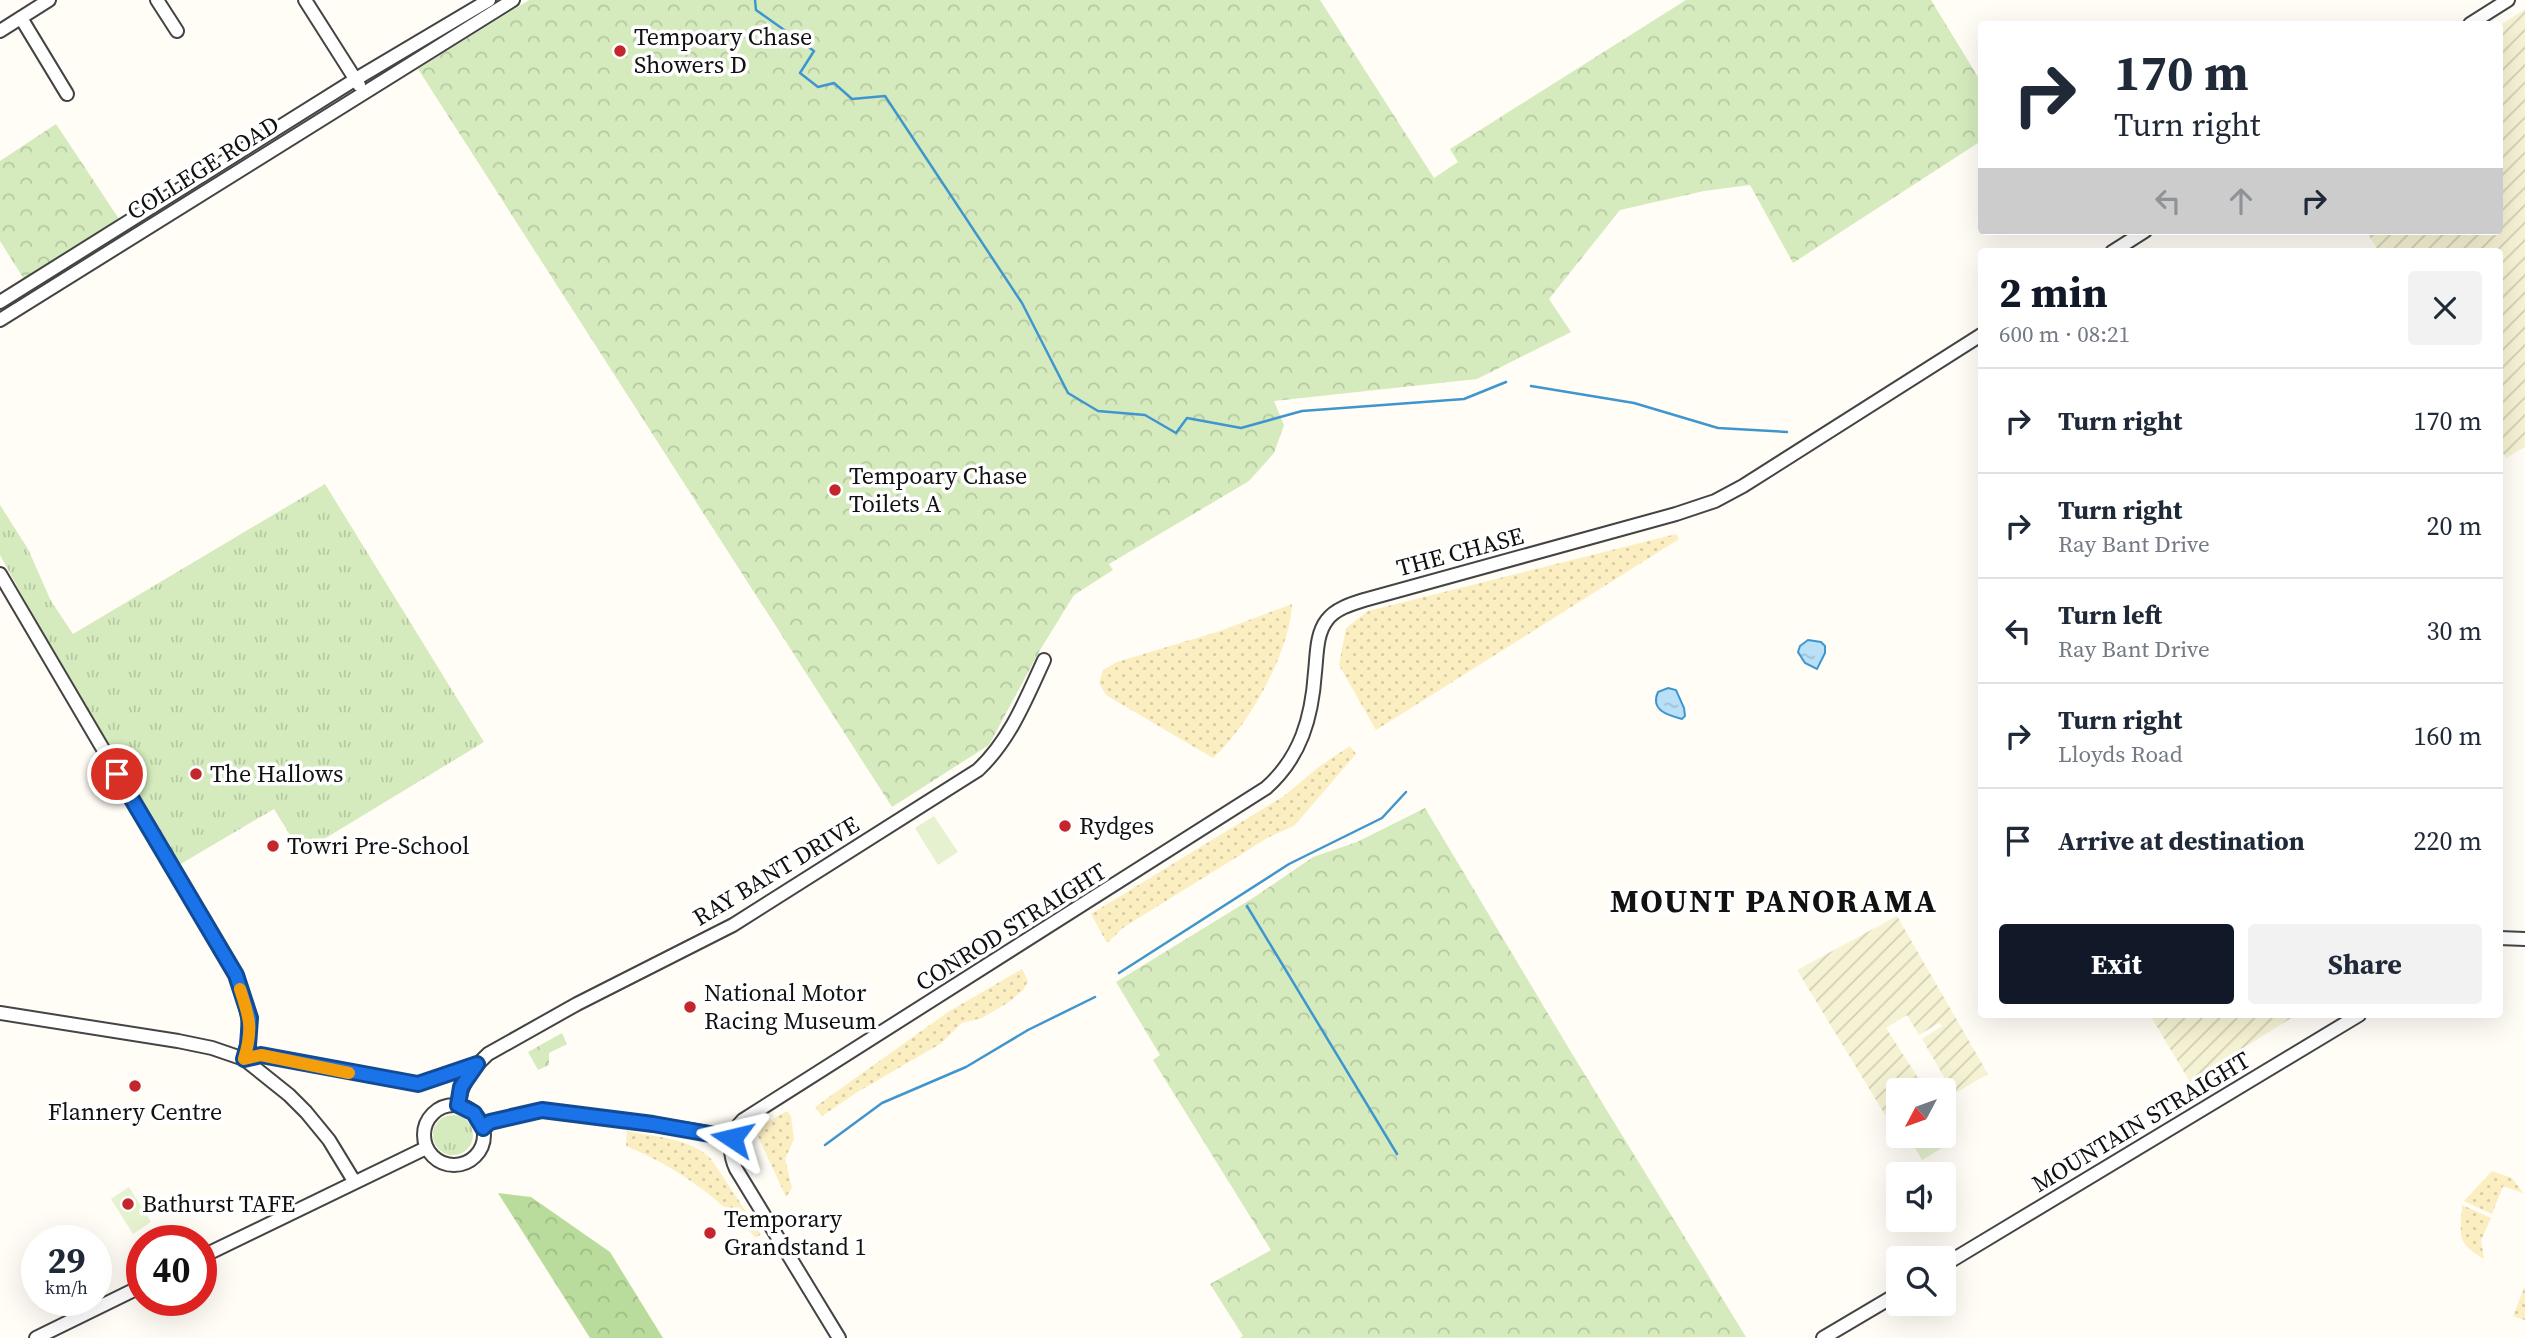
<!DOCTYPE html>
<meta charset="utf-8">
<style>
:root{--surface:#fff;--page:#f2f2f3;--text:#1f2937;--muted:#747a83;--line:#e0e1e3;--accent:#111827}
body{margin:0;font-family:"Source Serif 4",serif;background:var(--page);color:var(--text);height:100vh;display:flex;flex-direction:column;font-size:26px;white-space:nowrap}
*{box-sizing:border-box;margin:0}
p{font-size:23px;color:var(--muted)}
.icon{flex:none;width:38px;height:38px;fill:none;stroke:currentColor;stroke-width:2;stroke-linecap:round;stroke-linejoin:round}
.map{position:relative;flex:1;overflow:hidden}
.details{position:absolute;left:1978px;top:248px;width:525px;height:770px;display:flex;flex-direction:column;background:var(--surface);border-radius:7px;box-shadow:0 7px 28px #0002}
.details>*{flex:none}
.banner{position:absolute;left:1978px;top:21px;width:525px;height:214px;border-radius:7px;box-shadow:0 7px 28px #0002;background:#fff;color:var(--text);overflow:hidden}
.needle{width:46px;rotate:229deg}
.buttons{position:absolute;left:1886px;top:1078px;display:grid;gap:14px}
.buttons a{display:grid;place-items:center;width:70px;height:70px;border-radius:7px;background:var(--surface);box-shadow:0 7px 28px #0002;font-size:35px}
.speed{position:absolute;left:21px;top:1225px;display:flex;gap:14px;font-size:35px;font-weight:700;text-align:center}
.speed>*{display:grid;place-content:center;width:91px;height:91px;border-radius:50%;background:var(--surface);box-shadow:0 7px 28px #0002;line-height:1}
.speed small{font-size:18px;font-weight:400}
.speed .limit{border:10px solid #d22;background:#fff;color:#111}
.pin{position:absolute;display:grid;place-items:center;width:60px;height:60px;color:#fff;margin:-30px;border:4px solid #fff;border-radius:50%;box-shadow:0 2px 7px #0007}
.me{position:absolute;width:77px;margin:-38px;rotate:280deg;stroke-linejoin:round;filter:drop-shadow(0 0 5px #0008)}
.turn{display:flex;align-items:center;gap:24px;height:147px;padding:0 21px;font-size:32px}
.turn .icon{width:91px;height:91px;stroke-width:2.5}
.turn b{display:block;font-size:49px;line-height:60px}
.lanes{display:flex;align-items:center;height:66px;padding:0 21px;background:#0003;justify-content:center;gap:35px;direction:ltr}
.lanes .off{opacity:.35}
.round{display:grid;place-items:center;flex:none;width:74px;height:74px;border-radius:7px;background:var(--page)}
.headline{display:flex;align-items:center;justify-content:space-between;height:119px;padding:0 21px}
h1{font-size:42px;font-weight:700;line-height:52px;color:var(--accent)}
.primary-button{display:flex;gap:14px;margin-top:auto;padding:14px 21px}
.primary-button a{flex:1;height:80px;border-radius:7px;background:var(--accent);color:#fff;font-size:28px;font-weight:700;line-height:80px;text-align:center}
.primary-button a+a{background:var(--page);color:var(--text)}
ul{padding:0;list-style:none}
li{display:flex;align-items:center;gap:21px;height:105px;padding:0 21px;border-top:2px solid var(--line)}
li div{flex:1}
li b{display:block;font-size:26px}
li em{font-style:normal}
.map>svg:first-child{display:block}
.farmland{fill:url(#farmland-furrows)}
.grass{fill:url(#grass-tufts)}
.forest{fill:url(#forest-crowns)}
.sand{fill:url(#sand-dots)}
.park{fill:url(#park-crowns)}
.pitch{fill:#e6f2cf}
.water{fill:url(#water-ripples);stroke:#3f96cf;stroke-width:2}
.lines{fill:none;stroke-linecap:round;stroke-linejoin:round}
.stream{stroke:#3f96cf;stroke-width:2.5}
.minor-casing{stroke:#444;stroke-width:16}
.minor{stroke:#fff;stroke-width:12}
.route-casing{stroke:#114b97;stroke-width:18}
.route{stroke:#1a73e8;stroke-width:12}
.slow{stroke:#f59e0b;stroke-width:12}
.poi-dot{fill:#c4262e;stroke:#fff;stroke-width:2.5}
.labels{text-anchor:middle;stroke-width:7;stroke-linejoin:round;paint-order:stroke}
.poi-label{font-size:24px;fill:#111;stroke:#fff;text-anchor:start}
.street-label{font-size:24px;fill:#111;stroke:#fff}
.district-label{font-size:32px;font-weight:bold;letter-spacing:2px;fill:#111;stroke:#fff}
</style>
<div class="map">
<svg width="2525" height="1338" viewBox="0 0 2525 1338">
<defs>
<pattern id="farmland-furrows" width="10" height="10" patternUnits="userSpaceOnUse" patternTransform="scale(1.75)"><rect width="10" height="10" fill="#f6f3d4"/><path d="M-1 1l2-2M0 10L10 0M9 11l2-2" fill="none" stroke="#d2cfb5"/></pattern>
<pattern id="grass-tufts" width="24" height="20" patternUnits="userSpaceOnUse" patternTransform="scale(1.75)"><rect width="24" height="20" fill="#d5ebbd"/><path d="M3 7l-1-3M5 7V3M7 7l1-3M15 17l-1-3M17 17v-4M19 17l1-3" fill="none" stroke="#b6c8a1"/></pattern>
<pattern id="forest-crowns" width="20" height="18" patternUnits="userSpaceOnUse" patternTransform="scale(1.75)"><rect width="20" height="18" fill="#b9dc9c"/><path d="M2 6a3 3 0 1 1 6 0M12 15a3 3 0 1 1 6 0" fill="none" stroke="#9ebc85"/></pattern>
<pattern id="sand-dots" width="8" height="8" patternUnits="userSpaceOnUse" patternTransform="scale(1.75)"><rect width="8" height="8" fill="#fbeec1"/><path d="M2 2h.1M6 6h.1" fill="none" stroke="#d6cba5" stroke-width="1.8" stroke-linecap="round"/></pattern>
<pattern id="park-crowns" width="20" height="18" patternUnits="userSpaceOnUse" patternTransform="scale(1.75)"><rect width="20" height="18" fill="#d5ebbd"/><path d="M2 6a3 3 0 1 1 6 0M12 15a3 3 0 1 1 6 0" fill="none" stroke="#b6c8a1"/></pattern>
<pattern id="water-ripples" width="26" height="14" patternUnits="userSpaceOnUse" patternTransform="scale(1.75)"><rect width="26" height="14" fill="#b9e0f7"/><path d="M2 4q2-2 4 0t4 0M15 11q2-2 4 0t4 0" fill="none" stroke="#9ebfd3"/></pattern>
</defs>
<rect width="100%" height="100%" fill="#fffdf5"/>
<g class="farmland">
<polygon points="2525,9 2525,447 2506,458 2499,446 2499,252 2379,252 2366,231 2499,231 2499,26"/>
<polygon points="1897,916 1988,1074 1954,1094 1922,1039 1942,1026 1939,1023 1919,1035 1907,1015 1886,1028 1926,1090 1899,1090 1899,1117 1890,1123 1797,970"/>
<polygon points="2150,1015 2296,1015 2190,1082"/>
</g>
<g class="grass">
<polygon points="325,484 484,742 301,853 274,809 179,865 51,648 0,555 0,505 28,549 51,601 73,634"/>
<circle cx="453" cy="1135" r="20"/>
</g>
<polygon class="forest" points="498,1193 531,1197 610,1252 663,1338 590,1338"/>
<g class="sand">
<polygon points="1676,534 1679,539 1376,730 1339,665 1346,628 1368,611"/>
<path d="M1292,604C1290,652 1248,727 1213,758L1106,695L1099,683L1103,670L1117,662L1220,631Z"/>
<polygon points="1350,746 1356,754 1294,826 1269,837 1124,927 1107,943 1091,914 1284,796 1320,766"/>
<polygon points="1022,969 1028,981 1023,990 1009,1002 982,1018 962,1023 940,1044 859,1091 822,1116 815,1107 948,1012"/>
<polygon points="787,1111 791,1116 794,1139 785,1159 792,1188 786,1197 756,1132 766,1123"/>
<path d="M627,1131C655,1137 691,1138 711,1159L761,1234L756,1238C718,1197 677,1167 626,1146Z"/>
<polygon points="2492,1171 2512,1178 2523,1193 2503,1186 2492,1214 2464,1201"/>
<path d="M2462,1205L2491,1218L2481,1240L2484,1259C2455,1242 2461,1236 2462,1205Z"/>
<polygon points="2525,1286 2525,1320 2513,1316"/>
</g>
<g class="park">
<polygon points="529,0 1320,0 1434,178 1458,162 1450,149 1686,0 1931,0 1981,82 1981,141 1793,263 1750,185 1704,191 1620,210 1549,299 1571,332 1477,379 1274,401 1284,425 1274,453 1249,481 1109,564 1113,570 1074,595 1040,650 989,745 892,807 418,69"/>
<polygon points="56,124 119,219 24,279 0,241 0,161"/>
<polygon points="1425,808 1571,1052 1746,1337 1240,1338 1243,1336 1210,1284 1271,1250 1153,1060 1160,1055 1116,982 1256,896 1313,857 1357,842"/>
<polygon points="562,1033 567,1044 549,1053 549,1065 538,1070 528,1052"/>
</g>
<g class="pitch">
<polygon points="934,816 958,852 938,865 915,828"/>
<polygon points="1944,1128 1952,1142 1922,1160 1914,1146 1931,1136 1944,1136"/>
<polygon points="129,1187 151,1222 133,1234 111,1199"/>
</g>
<g class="water">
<polygon points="1808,640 1821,642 1825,646 1825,653 1817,669 1805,663 1798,652 1800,646"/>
<path d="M1668,688L1676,690L1684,708L1685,716L1682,719C1667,715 1650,710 1658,692Z"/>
</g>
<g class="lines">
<g class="stream">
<polyline points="755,0 756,10 814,51 800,73 818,87 834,83 852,99 885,96 1022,303 1068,393 1098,411 1145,415 1176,433 1187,418 1241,428 1302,411 1464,399 1506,382"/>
<polyline points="1531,386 1634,403 1718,428 1787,432"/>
<polyline points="1247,906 1397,1154"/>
<polyline points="1119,973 1289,864 1382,818 1406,792"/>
<polyline points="825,1145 882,1103 966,1067 1028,1030 1095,997"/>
</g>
<g class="minor-casing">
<g id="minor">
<polyline points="157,0 177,31"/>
<polyline points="305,0 359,85"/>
<polyline points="21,18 67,94"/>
<polyline points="2470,24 2508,0"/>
<polyline points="0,31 49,0"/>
<polyline points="2112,252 2145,231"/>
<polyline points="0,302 356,79 489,0"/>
<polyline points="0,320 513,0"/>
<path d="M0,574L236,975C247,1010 254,1023 244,1059"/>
<polyline points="2499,938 2525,939"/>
<polyline points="0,1013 178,1041 212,1048 244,1059 289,1095 306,1112 329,1140 354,1181"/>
<polyline points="244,1059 261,1055 418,1084 477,1064"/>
<circle cx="454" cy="1135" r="30"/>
<path d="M458,1105C462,1082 471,1070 488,1054L577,1004L733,925L978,770C1010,740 1026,699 1044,660"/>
<polyline points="483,1128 490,1122 542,1110 653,1124 732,1137"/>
<polyline points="201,1257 426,1148"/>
<polyline points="1944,1265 2359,1015"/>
<polyline points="36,1338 142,1286"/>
<path d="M839,1338L736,1169C728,1152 729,1133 743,1120L1266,788C1301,757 1312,717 1315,672C1317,655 1316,634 1327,620C1335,609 1351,604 1364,600L1676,514L1715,501L1743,486L1981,335"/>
<polyline points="1823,1338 1899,1293"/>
</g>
</g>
<use href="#minor" class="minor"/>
</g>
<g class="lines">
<g class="route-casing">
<polyline id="route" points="117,774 236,975 250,1018 248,1045 244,1059 261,1055 418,1084 477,1064 461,1087 458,1105 474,1113 483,1128 490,1122 542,1110 653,1124 732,1138"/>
</g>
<use href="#route" class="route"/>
<path class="slow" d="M240,989C250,1019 253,1029 244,1059L261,1055L349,1073"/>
</g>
<g class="poi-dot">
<circle cx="620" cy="51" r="7"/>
<circle cx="835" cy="490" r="7"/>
<circle cx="196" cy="774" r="7"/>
<circle cx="1065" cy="826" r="7"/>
<circle cx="273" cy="846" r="7"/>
<circle cx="690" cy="1007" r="7"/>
<circle cx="135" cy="1086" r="7"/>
<circle cx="128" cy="1204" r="7"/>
<circle cx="710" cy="1233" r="7"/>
</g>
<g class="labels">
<g class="poi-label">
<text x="634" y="45">Tempoary Chase<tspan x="634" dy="28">Showers D</tspan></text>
<text x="849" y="484">Tempoary Chase<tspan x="849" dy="28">Toilets A</tspan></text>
<text x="210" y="782">The Hallows</text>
<text x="1079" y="834">Rydges</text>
<text x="287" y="854">Towri Pre-School</text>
<text x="704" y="1001">National Motor<tspan x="704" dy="28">Racing Museum</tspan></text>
<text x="135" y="1120" text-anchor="middle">Flannery Centre</text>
<text x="142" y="1212">Bathurst TAFE</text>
<text x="724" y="1227">Temporary<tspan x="724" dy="28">Grandstand 1</tspan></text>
</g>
<g class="street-label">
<text transform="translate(203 168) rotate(-32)" y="8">COLLEGE ROAD</text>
<text transform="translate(1460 552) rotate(-15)" y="8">THE CHASE</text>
<text transform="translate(776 871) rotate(-31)" y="8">RAY BANT DRIVE</text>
<text transform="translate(1011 927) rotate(-32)" y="8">CONROD STRAIGHT</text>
<text transform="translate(2141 1122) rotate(-31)" y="8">MOUNTAIN STRAIGHT</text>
</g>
<g class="district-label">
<text x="1774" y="912">MOUNT PANORAMA</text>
</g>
</g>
</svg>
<div class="buttons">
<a><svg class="needle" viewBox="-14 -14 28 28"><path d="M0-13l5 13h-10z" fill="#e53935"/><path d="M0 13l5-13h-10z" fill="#747a83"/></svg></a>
<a><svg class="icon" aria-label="sound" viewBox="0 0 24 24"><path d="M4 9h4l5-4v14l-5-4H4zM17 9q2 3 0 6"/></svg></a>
<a><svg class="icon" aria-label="search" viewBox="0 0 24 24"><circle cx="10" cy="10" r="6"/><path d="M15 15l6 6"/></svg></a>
</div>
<div class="speed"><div>29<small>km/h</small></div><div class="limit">40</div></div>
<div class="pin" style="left:117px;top:774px;background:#d93025"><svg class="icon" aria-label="arrive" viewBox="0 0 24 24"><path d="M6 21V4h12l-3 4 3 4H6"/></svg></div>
<svg class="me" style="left:732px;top:1138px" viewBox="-20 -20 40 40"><path d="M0-17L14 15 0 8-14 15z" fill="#1a73e8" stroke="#fff" stroke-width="4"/></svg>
<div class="banner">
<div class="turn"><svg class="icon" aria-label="right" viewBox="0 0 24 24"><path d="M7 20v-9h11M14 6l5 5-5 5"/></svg><div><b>170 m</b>Turn right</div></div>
<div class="lanes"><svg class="icon off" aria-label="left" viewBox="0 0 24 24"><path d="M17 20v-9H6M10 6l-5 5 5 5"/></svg><svg class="icon off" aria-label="ahead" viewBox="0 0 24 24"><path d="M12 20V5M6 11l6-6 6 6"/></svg><svg class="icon" aria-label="right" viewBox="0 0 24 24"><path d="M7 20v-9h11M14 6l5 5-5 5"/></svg></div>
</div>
<section class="details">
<div class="headline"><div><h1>2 min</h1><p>600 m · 08:21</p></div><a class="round"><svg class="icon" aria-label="close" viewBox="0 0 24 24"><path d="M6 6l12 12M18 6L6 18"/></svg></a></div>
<ul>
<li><svg class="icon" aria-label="right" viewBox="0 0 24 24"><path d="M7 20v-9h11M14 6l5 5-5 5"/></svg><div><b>Turn right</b></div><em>170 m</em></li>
<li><svg class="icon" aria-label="right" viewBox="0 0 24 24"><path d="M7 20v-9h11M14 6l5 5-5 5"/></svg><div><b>Turn right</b><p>Ray Bant Drive</p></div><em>20 m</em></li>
<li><svg class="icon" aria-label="left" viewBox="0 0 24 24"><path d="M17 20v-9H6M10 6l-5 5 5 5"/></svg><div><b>Turn left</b><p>Ray Bant Drive</p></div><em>30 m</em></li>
<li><svg class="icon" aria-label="right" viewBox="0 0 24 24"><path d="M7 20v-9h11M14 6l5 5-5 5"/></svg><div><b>Turn right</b><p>Lloyds Road</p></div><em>160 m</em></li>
<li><svg class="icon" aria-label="arrive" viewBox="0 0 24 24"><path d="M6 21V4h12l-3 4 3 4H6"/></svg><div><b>Arrive at destination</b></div><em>220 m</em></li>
</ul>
<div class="primary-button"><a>Exit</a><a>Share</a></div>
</section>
</div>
